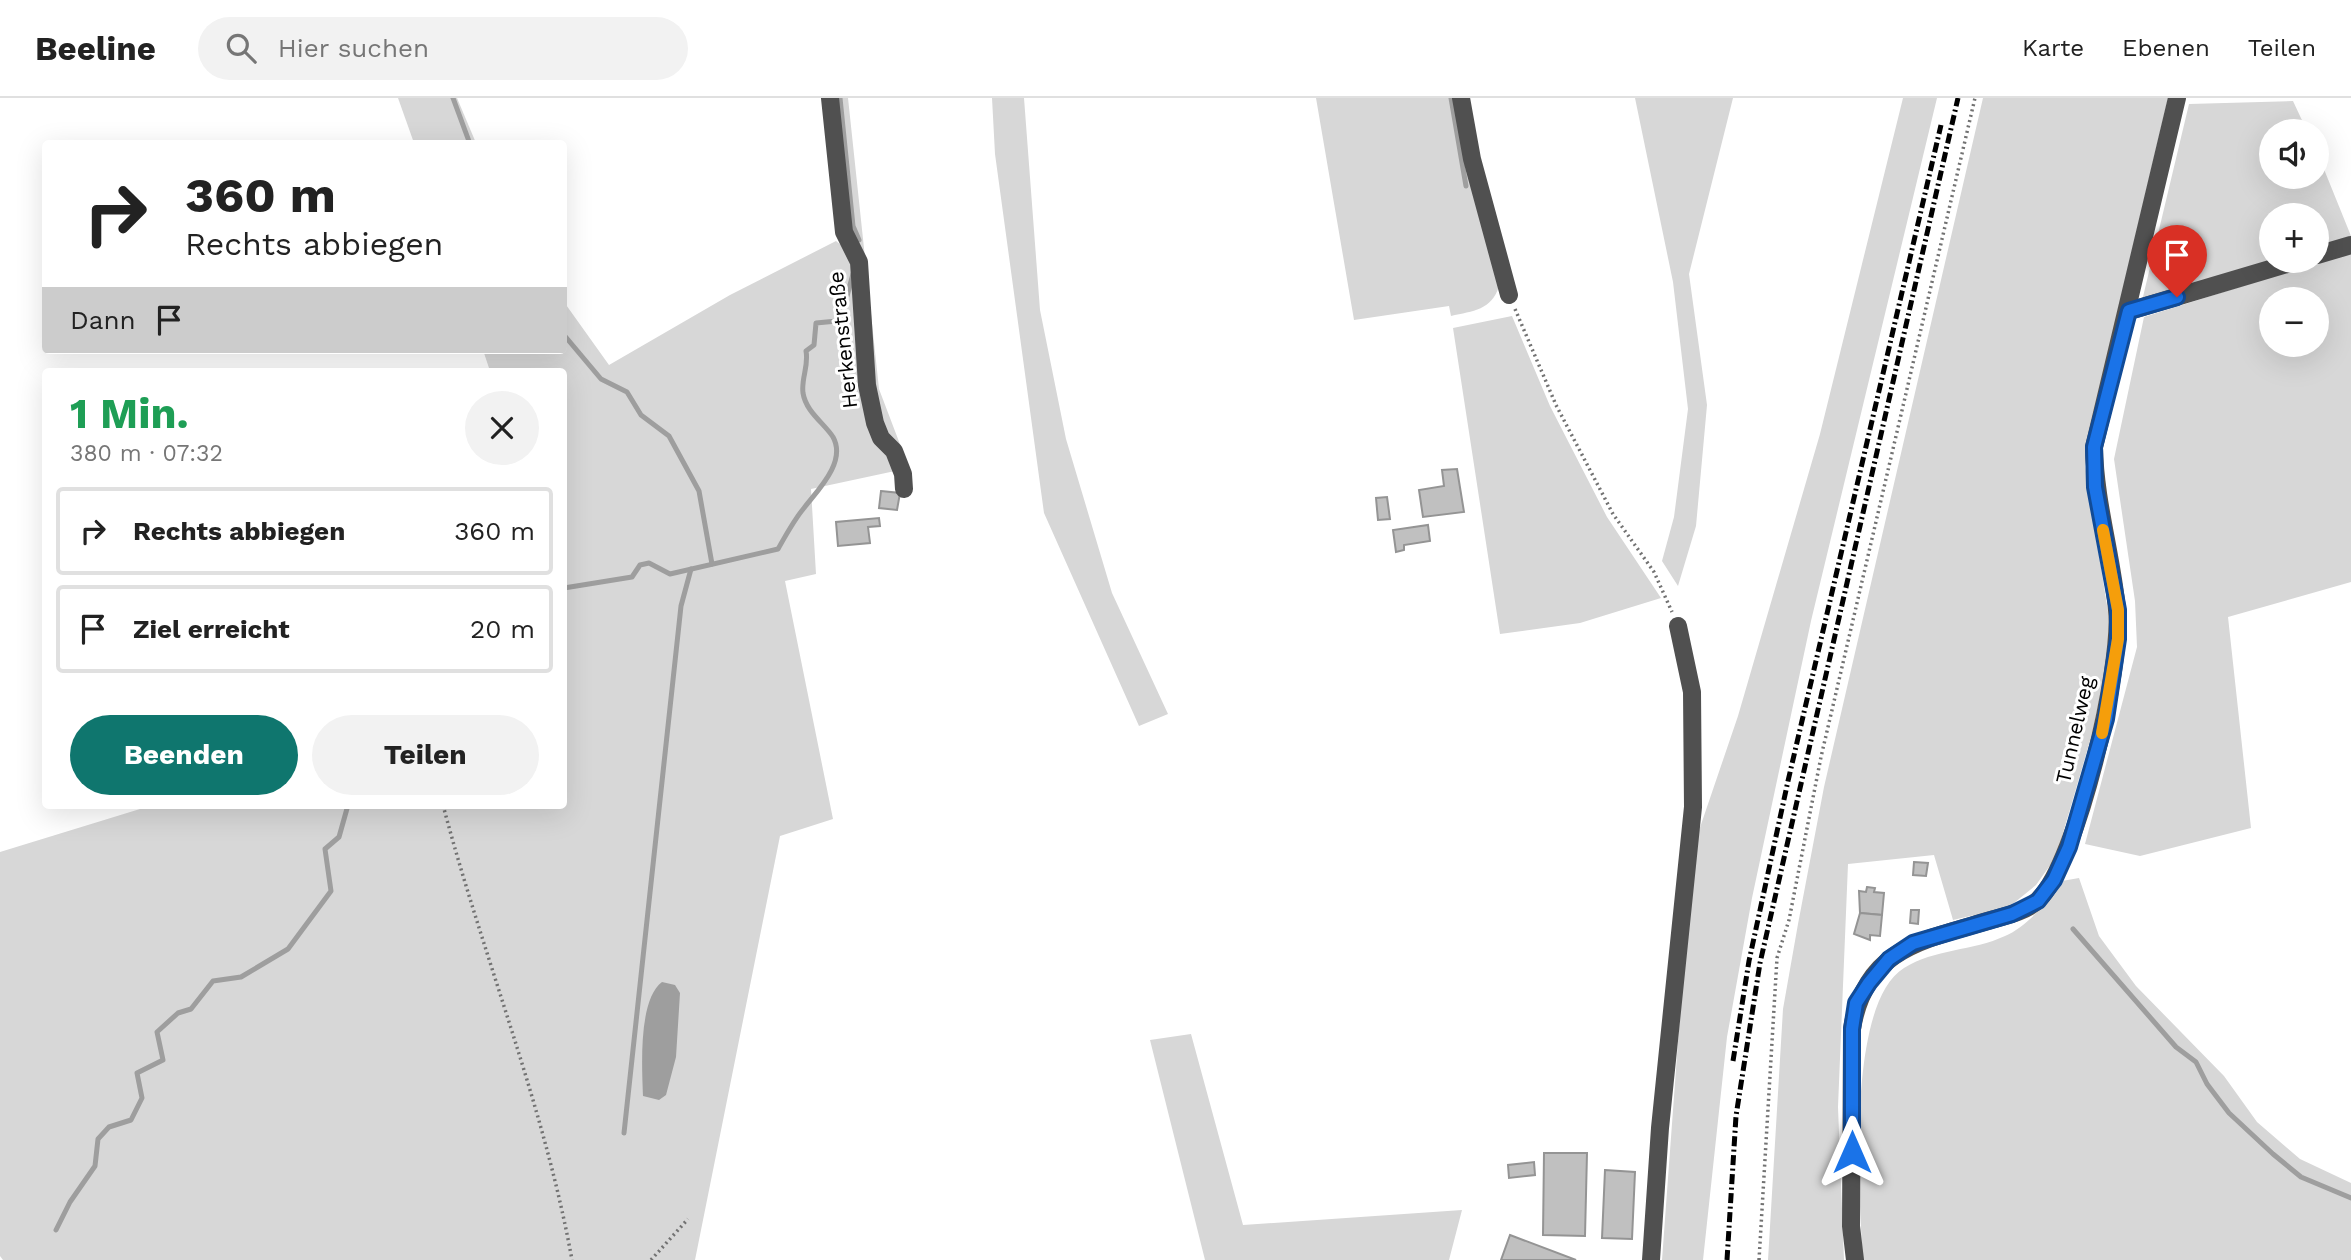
<!DOCTYPE html>
<html lang="de">
<meta charset="utf-8">
<style>
:root{--surface:#fff;--page:#f2f2f2;--text:#222;--muted:#767676;--line:#e0e0e0;--accent:#0f766e}
body{margin:0;font-family:"Work Sans",sans-serif;background:var(--page);color:var(--text);height:100vh;display:flex;flex-direction:column;font-size:26px;white-space:nowrap}
*{box-sizing:border-box;margin:0}
p{font-size:23px;color:var(--muted)}
.icon{flex:none;width:38px;height:38px;fill:none;stroke:currentColor;stroke-width:2;stroke-linecap:round;stroke-linejoin:round}
.map{position:relative;flex:1;overflow:hidden}
.drawer{position:absolute;left:42px;top:270px;width:525px;height:441px;display:flex;flex-direction:column;background:var(--surface);border-radius:7px;box-shadow:0 7px 28px #0002}
.drawer>*{flex:none}
.guide{position:absolute;left:42px;top:42px;width:525px;height:214px;border-radius:7px;box-shadow:0 7px 28px #0002;background:#fff;color:var(--text);overflow:hidden}
.fabs{position:absolute;left:2259px;top:21px;display:grid;gap:14px}
.fabs a{display:grid;place-items:center;width:70px;height:70px;border-radius:50%;background:var(--surface);box-shadow:0 7px 28px #0002;font-size:35px}
.pin{position:absolute;display:grid;place-items:center;width:60px;height:60px;color:#fff;margin:-72px -30px;border-radius:50% 50% 50% 0;rotate:-45deg;box-shadow:0 0 7px #0007}
.pin .icon{rotate:45deg}
.me{position:absolute;width:77px;margin:-38px;rotate:0deg;stroke-linejoin:round;filter:drop-shadow(0 0 5px #0008)}
.turn{display:flex;align-items:center;gap:24px;height:147px;padding:0 28px;font-size:32px}
.turn .icon{width:91px;height:91px;stroke-width:2.5}
.turn b{display:block;font-size:49px;line-height:60px}
.then{display:flex;align-items:center;height:66px;padding:0 28px;background:#0003;gap:14px;font-size:26px}
.round{display:grid;place-items:center;flex:none;width:74px;height:74px;border-radius:37px;background:var(--page)}
.overview{display:flex;align-items:center;justify-content:space-between;height:119px;padding:0 28px}
h1{font-size:42px;font-weight:700;line-height:52px;color:#1e9e55}
.primary-button{display:flex;gap:14px;margin-top:auto;padding:14px 28px}
.primary-button a{flex:1;height:80px;border-radius:42px;background:var(--accent);color:#fff;font-size:28px;font-weight:700;line-height:80px;text-align:center}
.primary-button a+a{background:var(--page);color:var(--text)}
ul{padding:0;list-style:none}
li{display:flex;align-items:center;gap:21px;height:88px;margin:0 14px 10px;padding:0 14px;border:4px solid var(--line);border-radius:7px}
li div{flex:1}
li b{display:block;font-size:26px}
li em{font-style:normal}
header{display:flex;align-items:center;gap:42px;box-sizing:border-box;height:98px;padding:0 35px;background:var(--surface);border-bottom:2px solid var(--line)}
header strong{font-size:33px}
nav{display:flex;gap:38px;margin-inline-start:auto;font-size:24px}
.search{width:490px;height:63px;background:var(--page);display:flex;align-items:center;gap:18px;box-sizing:border-box;padding:0 24px;border-radius:38px;color:var(--muted);font-size:26px}
.map>svg:first-child{display:block}
.green{fill:#d7d7d7;fill-rule:evenodd}
.water{fill:#9e9e9e}
.lines{fill:none;stroke-linecap:round;stroke-linejoin:round}
.stream{stroke:#9e9e9e;stroke-width:5}
.building{fill:#c0c0c0;stroke:#949494;stroke-width:2}
.path{stroke:#727272;stroke-width:3.5;stroke-dasharray:2 3.5;stroke-linecap:butt}
.minor{stroke:#505050;stroke-width:18}
.rail{stroke:#000;stroke-width:5;stroke-dasharray:10 3.5 2 3.5;stroke-linecap:butt}
.route-casing{stroke:#114b97;stroke-width:18}
.route{stroke:#1a73e8;stroke-width:12}
.slow{stroke:#f59e0b;stroke-width:12}
.labels{text-anchor:middle;stroke-width:6;stroke-linejoin:round;paint-order:stroke}
.street-label{font-size:21px;fill:#000;stroke:#fff}
</style>
<header>
<strong>Beeline</strong>
<div class="search"><svg class="icon" aria-label="search" viewBox="0 0 24 24"><circle cx="10" cy="10" r="6"/><path d="M15 15l6 6"/></svg>Hier suchen</div>
<nav><a>Karte</a><a>Ebenen</a><a>Teilen</a></nav>
</header>
<div class="map">
<svg width="2351" height="1162" viewBox="0 0 2351 1162">
<rect width="100%" height="100%" fill="#fff"/>
<g class="green">
<polygon points="398,0 457,0 476,45 414,45"/>
<polygon points="833,0 848,0 879,291 909,370 811,391 816,476 785,483 833,721 780,738 695,1162 3,1162 0,1158 0,754 153,707 564,707 564,273 490,273 483,252 564,252 564,204 609,267 730,197 836,143 864,165 847,130"/>
<polygon points="992,0 1024,0 1040,212 1066,341 1112,495 1168,616 1139,628 1044,415 995,56"/>
<path d="M1316,0H1456L1499,188C1492,212 1473,213 1451,218L1449,208L1354,222Z"/>
<polygon points="1635,0 1733,0 1689,176 1707,307 1696,428 1678,488 1662,463 1674,419 1688,311 1673,184"/>
<polygon points="1903,0 1937,0 1811,523 1752,800 1727,939 1703,1162 1662,1162 1692,753 1738,618 1820,336"/>
<polygon points="1983,0 2168,0 2088,339 2085,367 2108,514 2109,541 2106,571 2092,636 2056,759 2036,787 2009,809 1953,822 1934,757 1848,766 1838,1009 1844,1162 1768,1162 1783,911 1798,826 1824,689"/>
<polygon points="2293,3 2307,33 2272,33 2272,79 2317,79 2317,54 2351,138 2317,149 2317,117 2272,117 2271,163 2142,203 2189,6"/>
<path d="M2351,154V484L2228,519L2251,730L2140,758L2085,746L2137,549L2135,503L2114,361L2144,219ZM2272,201H2317V247H2272Z"/>
<polygon points="1512,218 1550,308 1607,419 1661,500 1580,525 1500,536 1453,230"/>
<path d="M2079,780L2099,838L2136,888L2224,978L2257,1024L2300,1061L2351,1085V1162H1863C1859,1100 1846,905 1904,870C1934,851 1973,853 2005,838C2028,828 2048,803 2062,783Z"/>
<polygon points="1191,936 1243,1127 1462,1112 1449,1162 1205,1162 1150,942"/>
</g>
<path class="water" d="M662,884L675,887L680,895L676,959L666,997L659,1002L643,998C642,969 638,902 662,884Z"/>
<g class="lines">
<g class="stream">
<polyline points="453,0 470,46"/>
<polyline points="840,0 853,128 859,142"/>
<polyline points="1451,0 1466,88"/>
<polyline points="564,237 601,281 627,294 641,317 669,338 699,393 712,466"/>
<path d="M564,490L632,479L640,467L649,465L670,476L778,451C786,437 794,422 804,410C817,393 847,364 833,339C824,325 806,314 803,295C801,280 809,268 806,253L814,247L816,225L837,223L841,218L838,209L847,198L853,176"/>
<polyline points="2073,831 2176,949 2196,964 2207,986 2229,1015 2273,1056 2301,1079 2351,1100"/>
<polyline points="624,1035 681,508 691,471"/>
<polyline points="56,1132 70,1104 95,1068 98,1041 109,1029 131,1022 142,1000 137,975 163,962 157,934 178,915 191,911 213,883 241,879 288,851 331,793 325,751 339,739 348,707"/>
</g>
</g>
<g class="building">
<polygon points="1457,371 1464,414 1423,419 1419,392 1444,388 1442,372"/>
<polygon points="881,393 900,395 897,412 879,410"/>
<polygon points="1387,399 1390,421 1378,422 1376,400"/>
<polygon points="879,420 880,428 868,429 870,445 838,448 836,424"/>
<polygon points="1428,427 1430,443 1404,447 1404,452 1396,454 1393,432"/>
<polygon points="1914,764 1928,765 1926,778 1913,777"/>
<polygon points="1867,789 1875,790 1874,794 1884,795 1882,817 1860,815 1859,793 1866,794"/>
<polygon points="1911,812 1919,812 1918,826 1910,825"/>
<polygon points="1860,815 1882,817 1880,838 1870,837 1870,842 1854,836"/>
<polygon points="1544,1055 1587,1055 1585,1138 1543,1137"/>
<polygon points="1534,1064 1535,1077 1509,1080 1508,1067"/>
<polygon points="1605,1072 1635,1074 1632,1141 1602,1140"/>
<polygon points="1510,1137 1576,1162 1501,1162"/>
</g>
<g class="lines">
<g class="path">
<polyline points="1515,211 1556,307 1613,416 1654,474 1672,514"/>
<path d="M443,707C483,859 544,1007 572,1162"/>
<polyline points="651,1162 688,1121"/>
<polyline points="1759,1162 1777,860 1789,822 1821,659 1975,0"/>
</g>
<g class="minor">
<polyline points="830,0 844,134 859,164 867,287 875,325 881,340 894,353 903,376 904,391"/>
<polyline points="1461,0 1472,61 1509,197"/>
<polyline points="2317,157 2351,147"/>
<polyline points="2129,213 2297,163"/>
<polyline points="1651,1162 1660,1030 1693,709 1692,594 1678,528"/>
<path d="M1855,1162L1851,1128L1852,931C1865,850 1923,842 1991,822C2006,818 2028,813 2039,801C2077,764 2123,567 2117,512C2112,457 2095,405 2094,349L2177,0"/>
</g>
<g class="rail">
<polyline points="1733,963 1749,863 1788,683 1941,27"/>
<polyline points="1727,1162 1736,1018 1760,865 1958,0"/>
</g>
</g>
<g class="lines">
<g class="route-casing">
<polyline id="route" points="1852,1054 1852,931 1856,905 1869,885 1889,861 1913,845 2012,816 2038,803 2054,782 2069,749 2106,621 2118,541 2118,512 2095,389 2094,349 2129,213 2177,199"/>
</g>
<use href="#route" class="route"/>
<polyline class="slow" points="2102,635 2118,541 2118,512 2103,432"/>
</g>
<g class="labels">
<g class="street-label">
<text transform="translate(843 242) rotate(-96)" y="7">Herkenstraße</text>
<text transform="translate(2075 632) rotate(-77)" y="7">Tunnelweg</text>
</g>
</g>
</svg>
<div class="fabs">
<a><svg class="icon" aria-label="sound" viewBox="0 0 24 24"><path d="M4 9h4l5-4v14l-5-4H4zM17 9q2 3 0 6"/></svg></a>
<a>+</a>
<a>−</a>
</div>
<div class="pin" style="left:2177px;top:199px;background:#d93025"><svg class="icon" aria-label="arrive" viewBox="0 0 24 24"><path d="M6 21V4h12l-3 4 3 4H6"/></svg></div>
<svg class="me" style="left:1852px;top:1054px" viewBox="-20 -20 40 40"><path d="M0-17L14 15 0 8-14 15z" fill="#1a73e8" stroke="#fff" stroke-width="4"/></svg>
<div class="guide">
<div class="turn"><svg class="icon" aria-label="right" viewBox="0 0 24 24"><path d="M7 20v-9h11M14 6l5 5-5 5"/></svg><div><b>360 m</b>Rechts abbiegen</div></div>
<div class="then">Dann<svg class="icon" aria-label="arrive" viewBox="0 0 24 24"><path d="M6 21V4h12l-3 4 3 4H6"/></svg></div>
</div>
<section class="drawer">
<div class="overview"><div><h1>1 Min.</h1><p>380 m · 07:32</p></div><a class="round"><svg class="icon" aria-label="close" viewBox="0 0 24 24"><path d="M6 6l12 12M18 6L6 18"/></svg></a></div>
<ul>
<li><svg class="icon" aria-label="right" viewBox="0 0 24 24"><path d="M7 20v-9h11M14 6l5 5-5 5"/></svg><div><b>Rechts abbiegen</b></div><em>360 m</em></li>
<li><svg class="icon" aria-label="arrive" viewBox="0 0 24 24"><path d="M6 21V4h12l-3 4 3 4H6"/></svg><div><b>Ziel erreicht</b></div><em>20 m</em></li>
</ul>
<div class="primary-button"><a>Beenden</a><a>Teilen</a></div>
</section>
</div>
